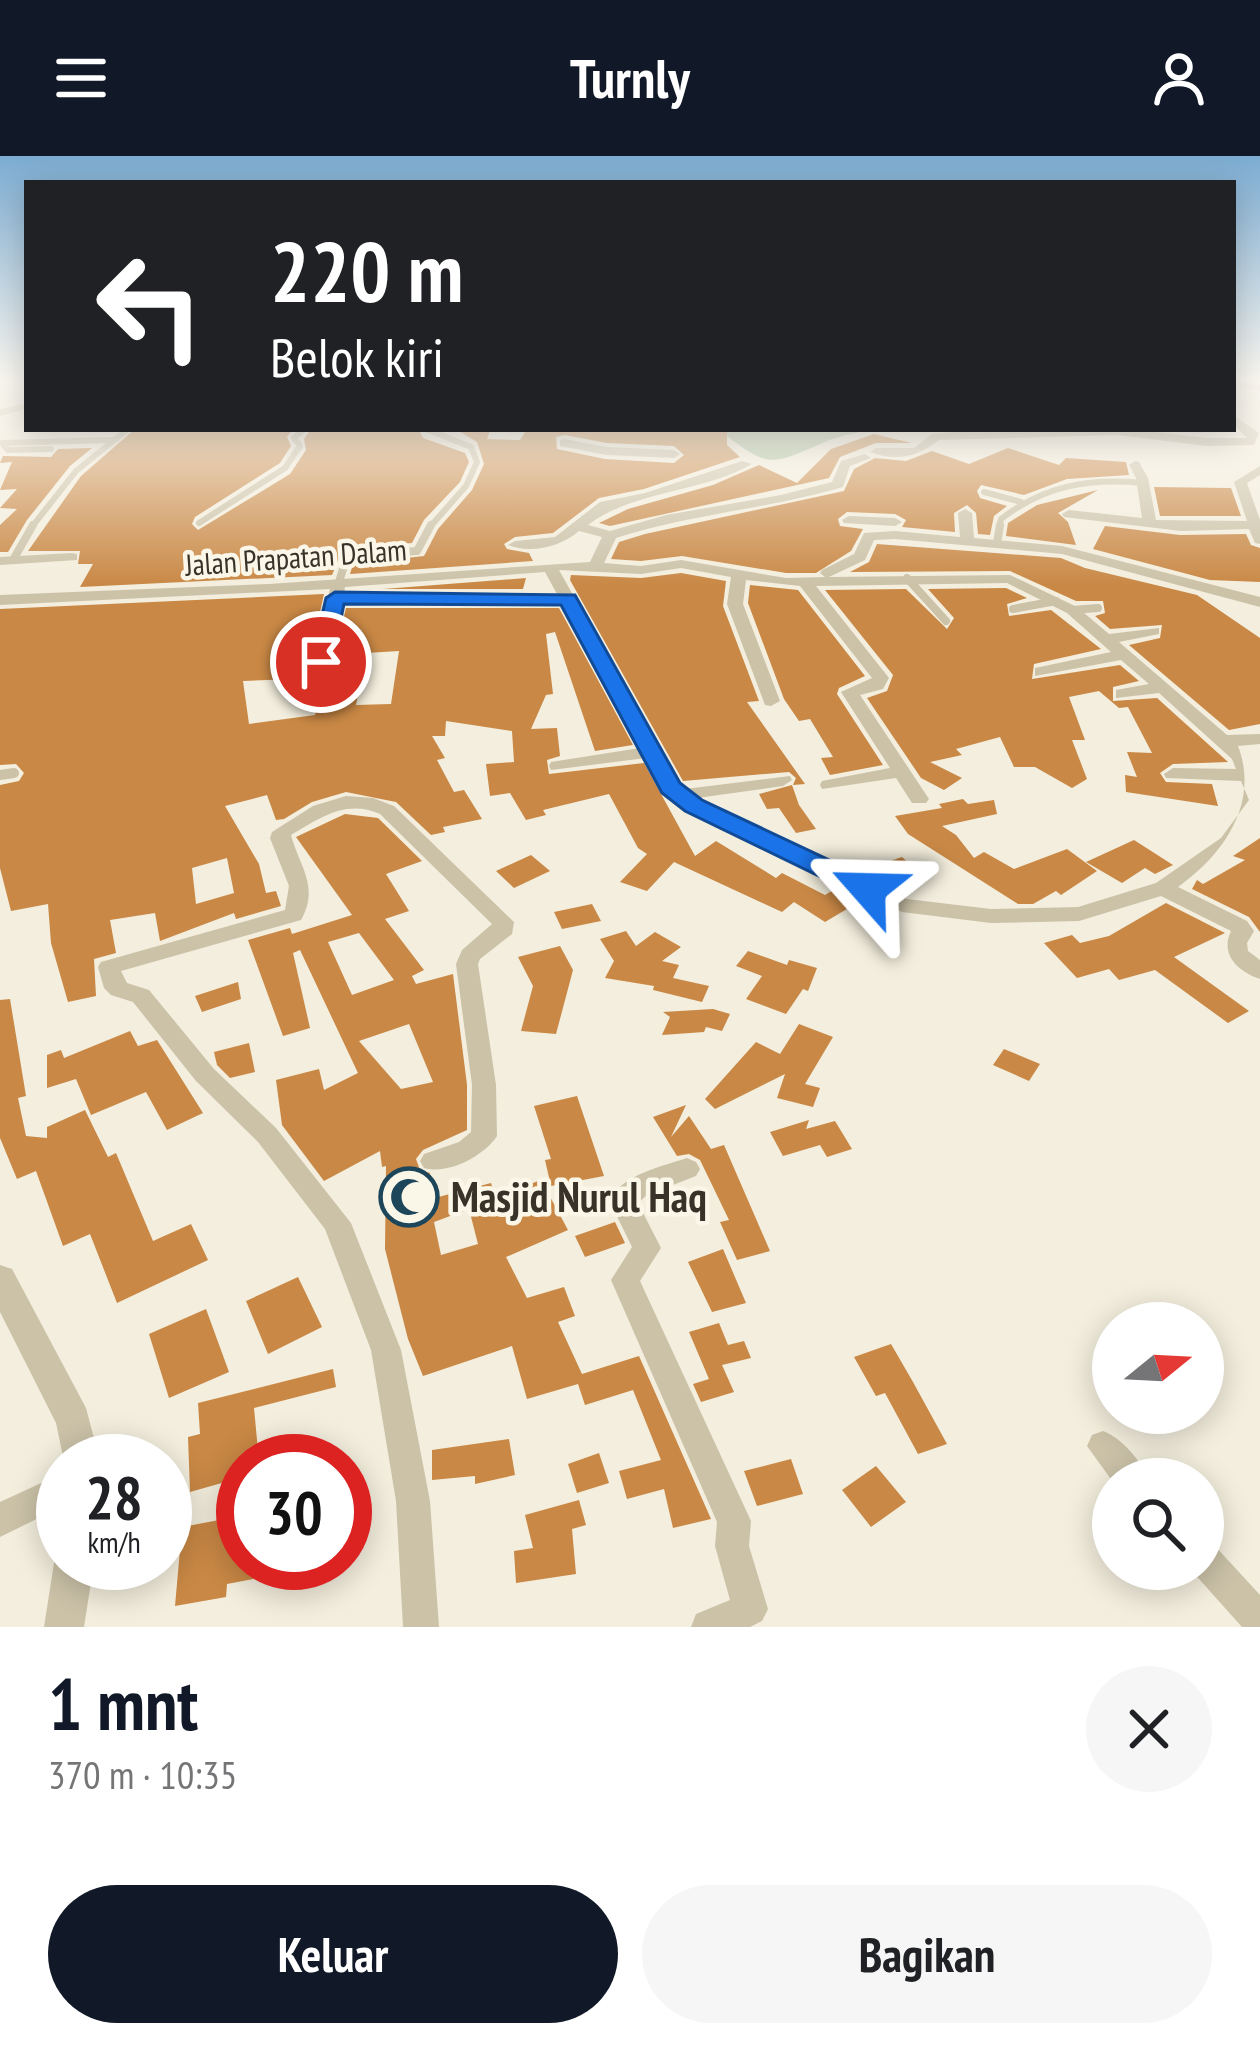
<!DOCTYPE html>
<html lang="id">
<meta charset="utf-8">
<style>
:root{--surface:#fff;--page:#f6f6f6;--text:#202124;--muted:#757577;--accent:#111827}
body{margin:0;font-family:"PT Sans Narrow",sans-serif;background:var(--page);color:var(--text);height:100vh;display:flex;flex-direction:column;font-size:45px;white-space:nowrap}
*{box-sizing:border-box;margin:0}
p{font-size:39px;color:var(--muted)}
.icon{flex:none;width:66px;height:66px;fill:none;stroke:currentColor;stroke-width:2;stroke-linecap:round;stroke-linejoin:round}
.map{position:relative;height:1471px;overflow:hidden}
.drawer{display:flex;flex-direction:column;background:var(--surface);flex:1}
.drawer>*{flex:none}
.guide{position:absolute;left:24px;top:24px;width:1212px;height:252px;border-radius:0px;box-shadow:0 6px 30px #0003;background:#202124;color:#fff;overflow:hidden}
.needle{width:78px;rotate:72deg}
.controls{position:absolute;left:1092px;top:1146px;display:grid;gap:24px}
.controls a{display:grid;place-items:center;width:132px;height:132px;border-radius:50%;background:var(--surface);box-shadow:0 6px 30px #0003;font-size:60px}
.speed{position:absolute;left:36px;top:1278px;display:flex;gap:24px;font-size:60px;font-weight:700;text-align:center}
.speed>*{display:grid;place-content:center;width:156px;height:156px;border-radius:50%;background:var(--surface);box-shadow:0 6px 30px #0003;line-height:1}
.speed small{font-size:30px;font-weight:400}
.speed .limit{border:18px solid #d22;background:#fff;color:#111}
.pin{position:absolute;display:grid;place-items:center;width:102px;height:102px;color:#fff;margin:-51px;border:6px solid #fff;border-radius:50%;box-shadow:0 3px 12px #0007}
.me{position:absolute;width:132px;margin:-66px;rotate:295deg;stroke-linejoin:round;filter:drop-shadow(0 0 9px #0008)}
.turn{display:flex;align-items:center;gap:42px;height:252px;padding:0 48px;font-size:54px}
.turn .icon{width:156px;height:156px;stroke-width:2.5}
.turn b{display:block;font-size:84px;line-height:102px}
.round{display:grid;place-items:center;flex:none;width:126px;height:126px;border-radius:63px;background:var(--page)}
.overview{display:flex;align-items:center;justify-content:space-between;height:204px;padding:0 48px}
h1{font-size:72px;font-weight:600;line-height:90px;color:var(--accent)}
.cta{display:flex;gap:24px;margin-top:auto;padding:24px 48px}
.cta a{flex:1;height:138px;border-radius:72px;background:var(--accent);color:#fff;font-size:48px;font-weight:600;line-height:138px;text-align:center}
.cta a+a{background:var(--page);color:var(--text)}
header{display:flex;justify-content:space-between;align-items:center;height:156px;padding:0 48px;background:var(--accent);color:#fff;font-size:54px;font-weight:600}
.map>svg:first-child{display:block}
.green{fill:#abc29c}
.building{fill:#c98845;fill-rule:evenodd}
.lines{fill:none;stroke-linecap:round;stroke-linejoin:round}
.service-far2{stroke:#cbc2a8;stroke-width:6}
.service-far1{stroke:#cbc2a8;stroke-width:8}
.service{stroke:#cbc2a8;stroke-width:10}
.minor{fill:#cbc2a8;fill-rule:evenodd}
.tertiary{fill:#cbc2a8;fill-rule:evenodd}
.route{fill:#1a73e8;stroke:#114b97;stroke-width:3}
.labels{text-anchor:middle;stroke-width:9;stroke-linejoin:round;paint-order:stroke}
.far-street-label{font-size:30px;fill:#383228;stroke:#faf7e9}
.near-poi-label{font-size:42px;font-weight:bold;fill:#383228;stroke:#faf7e9;text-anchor:start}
</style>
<header><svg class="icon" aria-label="menu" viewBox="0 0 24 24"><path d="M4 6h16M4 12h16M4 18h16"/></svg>Turnly<svg class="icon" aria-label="person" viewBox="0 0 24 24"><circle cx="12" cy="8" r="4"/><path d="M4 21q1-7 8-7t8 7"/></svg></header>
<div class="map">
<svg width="1260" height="1471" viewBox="0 0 1260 1471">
<rect width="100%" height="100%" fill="#f3eedd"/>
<path class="green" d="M718,273H873C858,277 841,279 827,285C769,310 771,314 718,273Z"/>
<g class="building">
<polygon points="135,273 293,273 287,281 291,290 280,307 195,361 192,368 198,374 290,318 306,294 304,283 311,273 419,274 423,282 465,297 469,306 460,326 424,364 412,387 343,393 332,419 80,431 93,408 78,408 80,395 28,395 81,320"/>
<path d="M527,273H727V289L740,301L644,333L599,342L553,377L515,381L504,388L507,393L529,397L533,405L350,418L353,408L424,400L438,373L472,334L484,308L477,286L459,275H490L487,283L520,284ZM565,279L607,287L674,290L684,299L674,307L605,303L557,293L556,281Z"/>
<polygon points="874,278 912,287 876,287 840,301 829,322 610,370 599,367 628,353 713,329 759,309 797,327 831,293"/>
<polygon points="92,292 70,310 27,364 8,396 0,396 0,369 17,353 0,352 17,333 0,334 12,306 0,307 3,300 51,301 58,293"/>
<polygon points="1008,292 1059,309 1066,302 1126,306 1129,319 1067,323 1024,339 981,329 977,335 980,342 1007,350 994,360 990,379 978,378 976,357 967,349 954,357 955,376 902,371 906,364 895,358 847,356 838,363 840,370 863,373 851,395 816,417 786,417 682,400 641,405 611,403 619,386 645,378 844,335 854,313 875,302 906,305 932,295 969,308"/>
<polygon points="1154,331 1231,332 1241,360 1160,360"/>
<polygon points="1098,334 1058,357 1068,366 1076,389 1006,380 1008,367 1037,349"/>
<polygon points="1105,370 1180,379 1246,378 1251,389 1260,392 1260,426 1210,424 1093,393"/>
<polygon points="877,388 1061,402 1085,412 1197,439 1260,482 1260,568 1229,574 1129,489 1160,482 1162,469 1110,473 1095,460 1105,457 1103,445 1076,445 1010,415 850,416 869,406"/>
<polygon points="681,417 726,425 723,450 759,545 747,546 805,628 793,629 796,622 789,616 683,625 570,424 571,419 641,422"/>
<polygon points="526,422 523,433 383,433"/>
<polygon points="750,429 798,434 865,520 839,532 837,538 883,609 830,619 821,602 833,601 810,563 799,565 784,543 748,447"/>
<polygon points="1006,432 1027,442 1007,448 1009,460 1051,454 1101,493 1034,508 1032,523 1120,509 1139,525 1113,531 1113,545 1157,542 1228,606 1173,608 1160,617 1166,626 1212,628 1218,650 1126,636 1125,619 1137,621 1127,596 1152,597 1128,551 1119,552 1099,535 1069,541 1085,584 1072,584 1087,623 1072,632 1035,611 1014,611 1000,581 956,593 962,599 930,606 962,622 944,634 921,622 867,542 887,535 893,519 825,434 906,433 947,473 954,462 928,433"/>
<path d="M324,438L309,506L319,516L333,508L346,452H559L633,589L595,595L555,476L546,478L553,538L546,539L531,573L557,572L560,600L547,604L549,618L644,607L695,700L716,685L776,722L782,717L825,739L835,733L857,747L825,766L794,746L782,756L674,706L647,735L620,726L647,698L638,692L609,638L543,654L546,659L526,664L510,637L490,640L486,608L514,606L512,575L446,565L445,580H432L445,602L437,604L454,636L464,634L482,663L443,671L445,676L431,679L396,646L346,636L312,646L284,663L276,664L267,639L225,650L259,708L266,737L276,735L281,750L236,763L234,757L160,785L155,757L110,764L116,797L94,803L96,840L68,846L51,787L48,748L11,755L0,712V629L19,625L24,617L16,608L0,609V453ZM399,495L391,548L356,549L366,497ZM321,522L315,559L249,568L243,525ZM227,702L234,737L196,748L192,712Z"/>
<polygon points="792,629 799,649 816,673 796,677 779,652 767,653 759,638"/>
<polygon points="963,643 968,648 994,644 997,658 942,670 956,679 974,702 984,696 1014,713 1067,693 1097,715 1061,739 1056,735 1033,748 1018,748 908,678 895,660 942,652 939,648"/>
<path d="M345,658L378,662L422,705L386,718L409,755L385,763L424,814L412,820L416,828L453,818L467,929V974L423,994L416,1003L420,1014L430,1017L431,1043L491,1027L495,1041L541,1024L568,1074L506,1101L527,1142L564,1131L575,1160L558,1166L582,1218L639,1200L711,1363L673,1372L664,1333L627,1343L619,1315L661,1304L633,1234L585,1249L578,1228L527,1243L512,1190L423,1220L408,1183L385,1093L386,1010L382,1011L380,995L324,1025L282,969L276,924L319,913L324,934L358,917L300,794L293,797L310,872L283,880L248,784L290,772L292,778L352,759L296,681ZM359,777L394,824L352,839L328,786ZM409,868L433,926L401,933L359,885ZM469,1053L478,1088L441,1099L434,1066Z"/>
<polygon points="1260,682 1260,776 1249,761 1192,733 1197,724 1203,728 1245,704 1233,700"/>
<polygon points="1134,684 1173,709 1155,718 1145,712 1122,727 1086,706"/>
<polygon points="531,699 550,715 514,732 496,715"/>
<polygon points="902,701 927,725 900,734 876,710"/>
<polygon points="1166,747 1225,777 1174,801 1249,855 1228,867 1155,814 1119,824 1109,813 1077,822 1044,787 1072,779 1080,787 1109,780"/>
<polygon points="592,748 601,765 562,773 554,756"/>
<polygon points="626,775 636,790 655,776 681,791 662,805 679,809 673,822 709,830 702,846 653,834 654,830 605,822 614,805 600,783"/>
<polygon points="560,790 573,814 556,878 521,875 533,830 518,801"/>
<polygon points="748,795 787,809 789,804 817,812 808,835 803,833 786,858 746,843 762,820 736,810"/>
<polygon points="238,826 241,843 202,856 195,840"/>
<polygon points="10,843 26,940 18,942 26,980 47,982 47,971 85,954 108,1001 116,997 153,1085 191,1068 208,1104 117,1147 90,1078 63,1090 36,1015 17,1023 0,982 0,844"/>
<polygon points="713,853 730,858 722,875 706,871 704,876 662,879 670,861 663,856"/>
<polygon points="799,868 833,881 805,928 820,932 813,951 777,942 785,918 715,953 705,943 756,886 780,898"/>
<polygon points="130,875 138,890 157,884 203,957 167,974 146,936 91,959 76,923 47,932 47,899 61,894 64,902"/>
<polygon points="249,887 255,916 230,922 217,909 214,896"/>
<polygon points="1004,893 1040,908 1029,925 993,909"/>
<polygon points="577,940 604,1020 551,1030 545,1004 551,1003 534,950"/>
<polygon points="686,949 671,981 689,960 711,993 724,989 770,1095 737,1104 720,1066 729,1064 700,1004 689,998 677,1000 653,961"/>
<polygon points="809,964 806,973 835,965 852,993 827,1001 820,989 783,1000 770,976"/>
<polygon points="615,1066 625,1087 585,1101 575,1080"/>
<polygon points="723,1093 746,1147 712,1156 688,1106"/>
<polygon points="298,1121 322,1171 268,1198 246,1145"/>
<polygon points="206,1153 229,1216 169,1242 149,1178"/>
<polygon points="719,1167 728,1189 744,1185 751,1202 722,1209 734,1236 701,1246 693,1228 709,1223 689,1176"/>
<polygon points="891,1188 913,1226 947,1288 918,1298 885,1237 876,1240 854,1201"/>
<polygon points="333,1213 336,1231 254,1252 259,1305 243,1305 243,1321 190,1336 188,1281 200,1278 198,1247"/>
<polygon points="509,1283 515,1319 475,1328 475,1320 432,1324 432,1294"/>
<polygon points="599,1297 609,1327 577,1337 568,1308"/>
<polygon points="791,1303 803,1338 757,1350 744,1315"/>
<polygon points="876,1310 906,1346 871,1371 842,1334"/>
<polygon points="579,1344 586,1369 572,1373 576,1418 516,1427 514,1395 533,1392 525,1359"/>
<polygon points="230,1362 229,1377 243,1374 243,1407 290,1407 291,1416 227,1428 226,1441 175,1450 182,1371"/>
</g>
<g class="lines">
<g class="service-far2">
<polyline points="426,273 471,291 477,306 466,330 429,372"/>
<polyline points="51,293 8,294 2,287 112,284"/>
<polyline points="984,336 1021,346"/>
<polyline points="199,367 285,312 300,290 294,282 304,273"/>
<polyline points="31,372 76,315 128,273"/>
<path d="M999,372L1001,363C1045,329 1089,322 1143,327"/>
</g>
<g class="service-far1">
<polyline points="997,387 1000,369"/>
<polyline points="13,404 33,369"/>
<polyline points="907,422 946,465"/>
<polyline points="339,426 347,400 417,395 431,369"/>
<polyline points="1013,453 1056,445"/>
<polyline points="1072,454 1098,452"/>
</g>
<polyline class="service" points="0,619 14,617"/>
<g class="minor">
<polygon points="1233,224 1260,229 1260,235 1233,229"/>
<polygon points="27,247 27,253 0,260 0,253"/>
<path d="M1233,259L1259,277L1254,289L1206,290L1118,279L939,284C918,301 895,306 870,296L876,292H914L932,278L964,275L1131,273L1206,282H1247L1233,268Z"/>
<polygon points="564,283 606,291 674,294 680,298 674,302 606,299 560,290 560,284"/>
<path d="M865,298L871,302L850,310L843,331C768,353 690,358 616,382L604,407L641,410L681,404L786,422L825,421L820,417L822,414L854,398L864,377L895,375L960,381L958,357L965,353L972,357L974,382L1062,390L1260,441V451L1062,398L895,383L874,384L865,404L829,421L1010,419L1077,451L1109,478L1159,472V478L1119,486L1227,579L1260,578V588L1238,590C1260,648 1223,699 1178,731L1247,765L1254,775L1247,787L1248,795L1260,804V823C1237,815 1220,798 1231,775L1161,740L1079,765L991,767L902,756L687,653L664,635L646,602L551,614L549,610L551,606L640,592L562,448L342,447L329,507L321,512L313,507L330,433L0,449V439L269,428L590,406L602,381L579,375C561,391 530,398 508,389L515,385L555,381L600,346L645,337L742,305L752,308C702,337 634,334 588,369L610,375L666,359L781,339L832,326L841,305ZM681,412L731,421L727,448L765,549L771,550L780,545L743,448L746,424L800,430L872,522L841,536L890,612L822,625L820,629L822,633L896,622L912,647H926L929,643L860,539L883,533L889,522L816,430L1007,427L1067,457L1111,496L1035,512V520L1121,504L1149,528L1116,534V542L1159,537L1232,603L1236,613L1173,612L1164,618L1166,622L1241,625L1249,644L1221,682L1156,727L1078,751L991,753L907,743L697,642L783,630L792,624L790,620L685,633L679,628L559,414L641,418ZM545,416L557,438L344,437L345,431Z"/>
<polygon points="1135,305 1139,306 1148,322 1156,364 1247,365 1234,326 1260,310 1260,319 1247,327 1260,364 1260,388 1255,387 1249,373 1181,375 1064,361 1062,358 1069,354 1142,362 1136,322 1129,309"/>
<polygon points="849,360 895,362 902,366 895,370 844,367 842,364"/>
<polygon points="72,397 77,398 77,404 0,409 0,401"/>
<path d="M346,640L373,642L394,650L514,766L512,778L480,803L478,808L496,929L497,980C484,1000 448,1019 424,1012L420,1005L424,998L459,986L471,976L472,929L456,808L462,794L492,768L380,658C346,643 320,662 291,679C299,710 320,730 301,764L121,815L127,827L149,834L214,913L276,972L351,1067L401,1194L430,1345L439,1471H403L396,1345L371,1194L325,1073L258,986L196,925L133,846L111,839L104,832L98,811L101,806L285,754L289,730L270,682L272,676L313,650Z"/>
<path d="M687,1002L696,1006L700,1013L696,1020L647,1039L638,1047L661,1092L640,1125L751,1365L749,1390L768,1453L762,1465L750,1471H691L696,1458L730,1444L715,1390L717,1366L611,1124L632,1091L609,1044C624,1018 660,1011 687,1002Z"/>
<path d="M1103,1275C1122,1282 1140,1304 1148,1323L1113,1326L1087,1290L1092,1279Z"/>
<polygon points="63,1317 63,1350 0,1381 0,1346"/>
<polygon points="1203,1385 1215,1390 1260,1439 1260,1471 1242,1471 1191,1414 1203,1413"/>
</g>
<g class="tertiary">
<polygon points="0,1109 12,1113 86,1252 100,1305 64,1305 56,1267 0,1156"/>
<polygon points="63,1392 63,1407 94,1407 84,1471 44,1471 54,1407"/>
</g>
</g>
<linearGradient id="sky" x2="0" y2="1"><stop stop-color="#7cacd2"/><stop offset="0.52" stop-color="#faf7f0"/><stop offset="1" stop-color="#faf7f0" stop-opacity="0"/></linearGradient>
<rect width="1260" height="430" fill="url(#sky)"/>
<polygon class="route" points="335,436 575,439 680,627 702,644 878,727 882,733 868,742 858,739 685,655 662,637 561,449 344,448 332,506 321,513 311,506 326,442"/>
<defs>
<g id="mosque-ring" transform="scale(3)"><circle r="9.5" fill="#faf7e9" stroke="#1d465b" stroke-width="1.5"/><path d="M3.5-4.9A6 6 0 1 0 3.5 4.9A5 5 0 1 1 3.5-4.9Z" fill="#1d465b"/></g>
</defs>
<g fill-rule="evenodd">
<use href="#mosque-ring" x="409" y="1041"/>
</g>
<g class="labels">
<g class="far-street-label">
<text transform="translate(296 402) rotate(-4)" y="10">Jalan Prapatan Dalam</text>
</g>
<g class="near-poi-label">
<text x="451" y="1056">Masjid Nurul Haq</text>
</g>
</g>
</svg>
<div class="controls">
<a><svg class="needle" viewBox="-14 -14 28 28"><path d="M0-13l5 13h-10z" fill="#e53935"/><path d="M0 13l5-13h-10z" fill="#757577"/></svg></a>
<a><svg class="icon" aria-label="search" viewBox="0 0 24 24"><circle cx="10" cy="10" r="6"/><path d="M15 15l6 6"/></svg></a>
</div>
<div class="speed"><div>28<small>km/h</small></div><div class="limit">30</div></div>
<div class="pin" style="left:321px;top:506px;background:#d93025"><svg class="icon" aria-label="arrive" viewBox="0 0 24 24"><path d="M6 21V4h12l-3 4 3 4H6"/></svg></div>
<svg class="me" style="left:868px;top:733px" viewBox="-20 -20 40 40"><path d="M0-17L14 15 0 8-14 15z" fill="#1a73e8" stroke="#fff" stroke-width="4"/></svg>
<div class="guide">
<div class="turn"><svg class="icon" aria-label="left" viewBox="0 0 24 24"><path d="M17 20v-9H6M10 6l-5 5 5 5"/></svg><div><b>220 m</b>Belok kiri</div></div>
</div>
</div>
<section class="drawer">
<div class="overview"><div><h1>1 mnt</h1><p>370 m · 10:35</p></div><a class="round"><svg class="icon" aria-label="close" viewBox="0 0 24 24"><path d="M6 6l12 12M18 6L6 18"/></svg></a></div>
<div class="cta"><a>Keluar</a><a>Bagikan</a></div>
</section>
